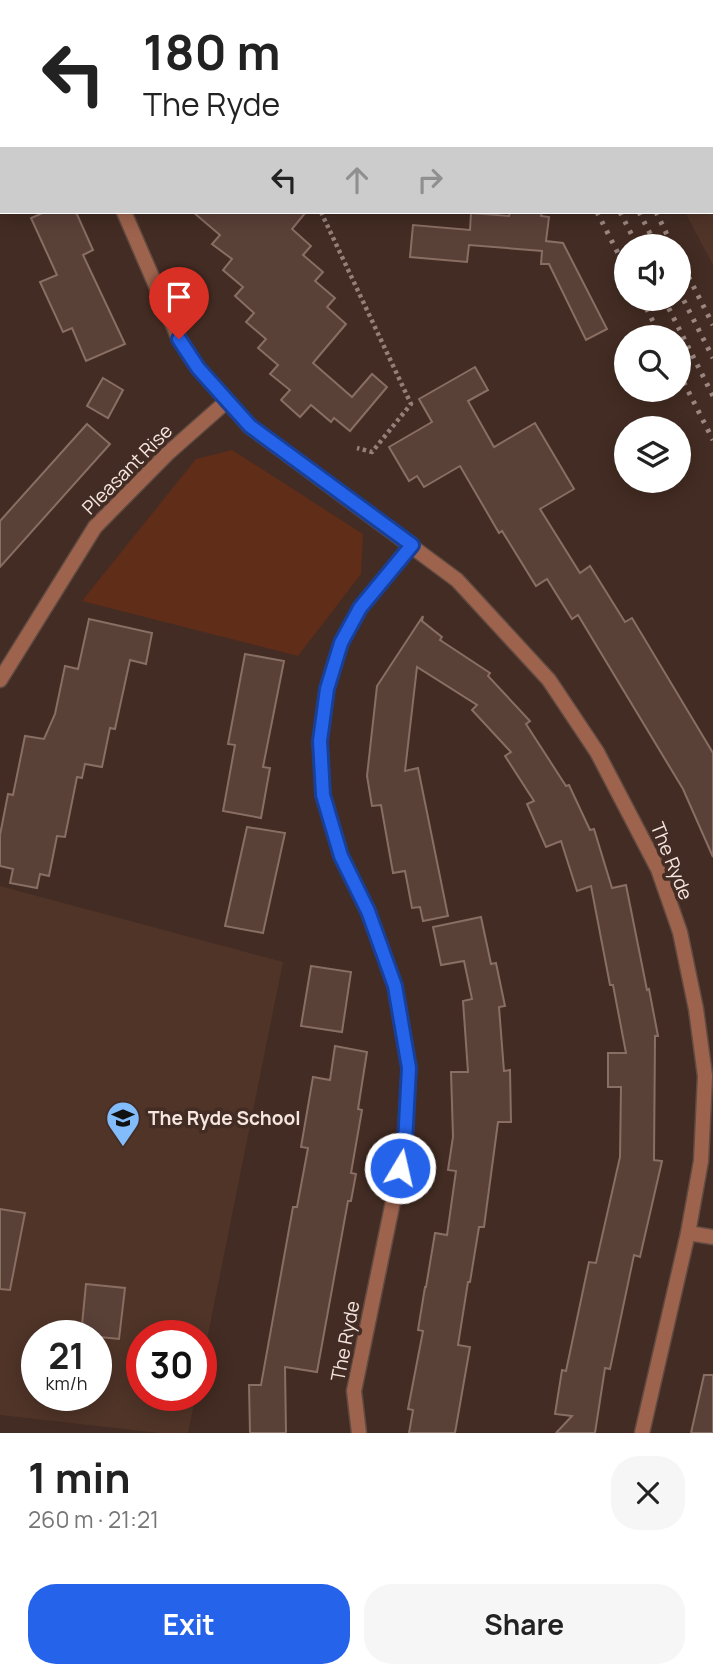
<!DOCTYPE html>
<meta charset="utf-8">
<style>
:root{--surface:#fff;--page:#f6f6f6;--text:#222;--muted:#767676;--accent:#2563eb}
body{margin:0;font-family:Manrope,sans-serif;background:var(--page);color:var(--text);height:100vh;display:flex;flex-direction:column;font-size:26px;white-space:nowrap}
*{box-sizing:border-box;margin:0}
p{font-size:23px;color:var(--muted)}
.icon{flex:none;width:38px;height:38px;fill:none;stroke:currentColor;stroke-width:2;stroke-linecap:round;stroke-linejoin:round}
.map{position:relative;height:1433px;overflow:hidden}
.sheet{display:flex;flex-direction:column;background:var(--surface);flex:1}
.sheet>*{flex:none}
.guide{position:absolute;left:0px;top:0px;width:714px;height:214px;box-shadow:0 4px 18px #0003;background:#fff;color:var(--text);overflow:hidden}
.controls{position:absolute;left:614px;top:234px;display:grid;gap:14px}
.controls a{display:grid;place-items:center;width:77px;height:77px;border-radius:50%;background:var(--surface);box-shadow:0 4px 18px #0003;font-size:35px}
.speed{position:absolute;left:21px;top:1320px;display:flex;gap:14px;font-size:35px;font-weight:700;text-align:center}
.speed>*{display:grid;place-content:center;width:91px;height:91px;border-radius:50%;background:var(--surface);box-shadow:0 4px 18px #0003;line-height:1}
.speed small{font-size:18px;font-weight:400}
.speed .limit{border:10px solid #d22;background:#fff;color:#111}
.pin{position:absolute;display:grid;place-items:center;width:60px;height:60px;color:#fff;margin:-72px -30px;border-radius:50% 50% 50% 0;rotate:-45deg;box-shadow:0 0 7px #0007}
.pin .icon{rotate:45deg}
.me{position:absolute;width:77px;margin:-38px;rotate:9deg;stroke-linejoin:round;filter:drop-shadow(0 0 5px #0008)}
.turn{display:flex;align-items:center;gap:24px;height:147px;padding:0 28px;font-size:32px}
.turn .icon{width:91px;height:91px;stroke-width:2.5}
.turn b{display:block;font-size:49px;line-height:60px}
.lanes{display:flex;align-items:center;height:66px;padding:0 28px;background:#0003;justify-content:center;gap:35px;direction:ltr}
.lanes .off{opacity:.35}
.round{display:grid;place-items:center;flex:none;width:74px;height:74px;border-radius:28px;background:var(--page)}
.overview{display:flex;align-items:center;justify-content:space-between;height:119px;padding:0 28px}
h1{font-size:42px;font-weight:700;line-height:52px}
.cta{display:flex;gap:14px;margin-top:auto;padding:14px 28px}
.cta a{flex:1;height:80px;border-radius:28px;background:var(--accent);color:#fff;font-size:28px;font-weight:700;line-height:80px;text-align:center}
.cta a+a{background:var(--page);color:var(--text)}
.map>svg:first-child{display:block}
.built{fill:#503428;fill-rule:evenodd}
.green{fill:#602d19}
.building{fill:#5a4138;stroke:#896e63;stroke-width:2}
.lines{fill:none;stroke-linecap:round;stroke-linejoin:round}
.street-casing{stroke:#604a41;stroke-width:17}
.path{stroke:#948079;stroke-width:4.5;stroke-dasharray:3.5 3.5;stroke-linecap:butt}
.street{stroke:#9e634d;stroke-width:14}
.rail{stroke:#9c8881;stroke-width:5;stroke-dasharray:3.5 7;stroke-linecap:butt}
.route-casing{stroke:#184099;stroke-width:18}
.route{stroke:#2563eb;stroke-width:12}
.labels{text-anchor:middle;stroke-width:7;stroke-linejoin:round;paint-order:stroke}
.street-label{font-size:19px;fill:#f6e6e0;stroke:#432c23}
.poi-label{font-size:19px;font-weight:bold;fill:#f6e6e0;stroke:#432c23;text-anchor:start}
</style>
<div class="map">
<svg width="713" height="1433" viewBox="0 0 713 1433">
<rect width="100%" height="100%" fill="#432c23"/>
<g class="built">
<polygon points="712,44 713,44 713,265 685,212 712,212"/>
<path d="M0,886L283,962L201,1369V1335H142V1395H196L188,1433H159L0,1415ZM37,1335H96V1395H37Z"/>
</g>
<polygon class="green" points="232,450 363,534 361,574 298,656 82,601 196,459"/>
<g class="building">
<polygon points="45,212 76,212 93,250 83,255 125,344 86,361 72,328 63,332 40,282 57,275 31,218"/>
<polygon points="193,212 306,212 292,229 311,246 303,255 323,272 315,281 335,298 327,307 346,324 313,363 352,397 372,374 387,387 350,431 334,418 331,422 311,405 300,417 281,400 290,390 270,374 278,365 258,348 266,339 246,322 254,313 235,296 243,287 223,270 232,259 212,244 220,235"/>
<polygon points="510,212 542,212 541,216 549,217 546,241 563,243 607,329 586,340 549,264 541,264 542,251 469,245 467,262 410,257 413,225 470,230 471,213 509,216"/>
<polygon points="475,367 488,390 468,401 494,447 535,423 574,489 540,509 580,573 590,566 625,622 632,618 713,753 713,857 683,789 578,615 572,619 547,579 536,586 502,531 499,533 460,466 424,487 417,476 409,481 389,447 432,422 419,399"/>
<polygon points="103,378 123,390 108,418 87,406"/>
<polygon points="87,424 110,444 0,567 0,521"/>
<polygon points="423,616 422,621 442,637 440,640 490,673 488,676 530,721 526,724 566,786 569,785 590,830 594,829 612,888 626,885 647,990 649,989 658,1036 655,1036 654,1160 662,1161 640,1257 634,1255 610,1369 605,1368 595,1433 556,1433 572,1416 555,1414 562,1370 566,1371 589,1262 596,1263 620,1157 621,1087 608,1087 608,1053 626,1053 613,985 610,985 591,886 577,891 561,841 546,847 527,804 534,801 505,756 511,752 472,710 477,705 417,667 405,771 418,768 448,916 423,921 420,907 412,908 405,871 393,873 381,805 372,806 367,776 377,686"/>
<polygon points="89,619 152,633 146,664 130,660 115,729 110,728 102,767 85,764 82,778 77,777 65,837 57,836 49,876 40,874 37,888 10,883 13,869 0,866 0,835 8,794 13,795 25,736 44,739 55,714 65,666 78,669"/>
<polygon points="245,654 284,661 263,767 270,768 261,818 223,811 235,745 228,744"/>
<polygon points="247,827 285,833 263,933 225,926"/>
<polygon points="481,917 491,964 496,963 505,1006 499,1007 504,1071 510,1070 511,1122 498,1122 484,1227 479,1227 470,1282 468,1282 458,1345 470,1347 455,1433 409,1433 413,1410 408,1409 423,1331 418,1330 425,1287 426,1287 435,1233 447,1235 456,1171 448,1170 453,1137 451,1072 468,1072 463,1001 472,999 464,961 441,965 433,927"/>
<polygon points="311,966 351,972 342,1032 301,1026"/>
<polygon points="335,1046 367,1052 358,1109 362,1110 351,1173 356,1174 351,1201 348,1201 317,1372 285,1367 286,1433 250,1433 249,1385 261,1385 293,1207 297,1207 308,1148 301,1147 313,1077 330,1080"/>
<polygon points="0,1209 25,1213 10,1290 0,1289"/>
<polygon points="86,1284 125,1288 119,1339 81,1335"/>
<polygon points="704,1375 713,1375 713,1433 691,1433"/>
</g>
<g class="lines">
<g class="street-casing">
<g id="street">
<polyline points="33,0 34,2"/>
<polyline points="437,0 438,2"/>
<polyline points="696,0 698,2"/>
<polyline points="712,17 713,18"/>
<polyline points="124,212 179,339 198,368 249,426 457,580 549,680 597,752 658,869 680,932 696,1009 705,1076 701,1161 688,1233 642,1433"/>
<polyline points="0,680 95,527 167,454 227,401"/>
<polyline points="688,1233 713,1237"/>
<polyline points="359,1433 354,1391 405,1143 409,1068 395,986 368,911 341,856 323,795 320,741 327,689 341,643 360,608 412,545"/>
</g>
</g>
<g class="path">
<polyline points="244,0 245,2"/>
<polyline points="321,212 411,404 372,452 357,448"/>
</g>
<use href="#street" class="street"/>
<g class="rail">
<polyline points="490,0 491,2"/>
<polyline points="513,0 514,2"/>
<polyline points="532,0 533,2"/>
<polyline points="548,0 549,2"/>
<polyline points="597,212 626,269"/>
<polyline points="620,212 638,247"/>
<polyline points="639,212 657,247"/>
<polyline points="656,212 673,247"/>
<polyline points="679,258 713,325"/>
<polyline points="679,291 713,358"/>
<polyline points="642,299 661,338"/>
<polyline points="664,299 713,396"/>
<polyline points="679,373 713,440"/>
</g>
</g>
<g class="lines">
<g class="route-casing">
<polyline id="route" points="179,339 198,368 250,426 412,545 360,608 341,643 327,689 320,741 323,795 341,856 368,911 395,986 409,1068 405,1143 400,1168"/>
</g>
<use href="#route" class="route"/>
</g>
<defs>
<g id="school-pin" transform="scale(1.75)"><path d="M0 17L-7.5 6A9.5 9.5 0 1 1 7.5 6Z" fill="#83bcfb" stroke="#432c23"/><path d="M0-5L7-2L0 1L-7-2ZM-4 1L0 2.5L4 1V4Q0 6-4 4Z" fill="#111"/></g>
</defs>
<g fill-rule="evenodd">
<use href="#school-pin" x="123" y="1118"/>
</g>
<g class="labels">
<g class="street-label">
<text transform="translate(127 469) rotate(-45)" y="7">Pleasant Rise</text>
<text transform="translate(672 861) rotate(68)" y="7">The Ryde</text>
<text transform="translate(345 1341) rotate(-79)" y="7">The Ryde</text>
</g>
<g class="poi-label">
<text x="148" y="1125">The Ryde School</text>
</g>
</g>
</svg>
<div class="controls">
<a><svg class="icon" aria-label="sound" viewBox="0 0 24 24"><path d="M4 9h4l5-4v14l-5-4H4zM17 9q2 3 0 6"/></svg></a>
<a><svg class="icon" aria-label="search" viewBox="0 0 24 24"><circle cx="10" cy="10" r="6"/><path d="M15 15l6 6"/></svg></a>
<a><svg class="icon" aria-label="layers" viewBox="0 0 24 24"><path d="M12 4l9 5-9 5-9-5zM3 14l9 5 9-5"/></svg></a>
</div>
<div class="speed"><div>21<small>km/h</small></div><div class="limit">30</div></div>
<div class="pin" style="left:179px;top:339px;background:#d93025"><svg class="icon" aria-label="arrive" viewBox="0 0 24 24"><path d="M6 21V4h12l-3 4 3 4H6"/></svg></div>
<svg class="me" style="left:400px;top:1168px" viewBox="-20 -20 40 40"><circle r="17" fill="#2563eb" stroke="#fff" stroke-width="3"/><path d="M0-11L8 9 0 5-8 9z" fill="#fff"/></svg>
<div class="guide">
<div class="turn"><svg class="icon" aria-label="left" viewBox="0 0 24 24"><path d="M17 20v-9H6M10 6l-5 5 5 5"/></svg><div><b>180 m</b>The Ryde</div></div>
<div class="lanes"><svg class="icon" aria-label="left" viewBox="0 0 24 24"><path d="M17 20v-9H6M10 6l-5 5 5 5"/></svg><svg class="icon off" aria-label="ahead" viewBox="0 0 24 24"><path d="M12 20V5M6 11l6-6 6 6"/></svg><svg class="icon off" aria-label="right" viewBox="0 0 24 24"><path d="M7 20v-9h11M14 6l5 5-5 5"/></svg></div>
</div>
</div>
<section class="sheet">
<div class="overview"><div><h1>1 min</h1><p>260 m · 21:21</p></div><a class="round"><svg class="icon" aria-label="close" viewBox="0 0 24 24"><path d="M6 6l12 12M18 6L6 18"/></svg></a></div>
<div class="cta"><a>Exit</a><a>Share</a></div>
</section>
